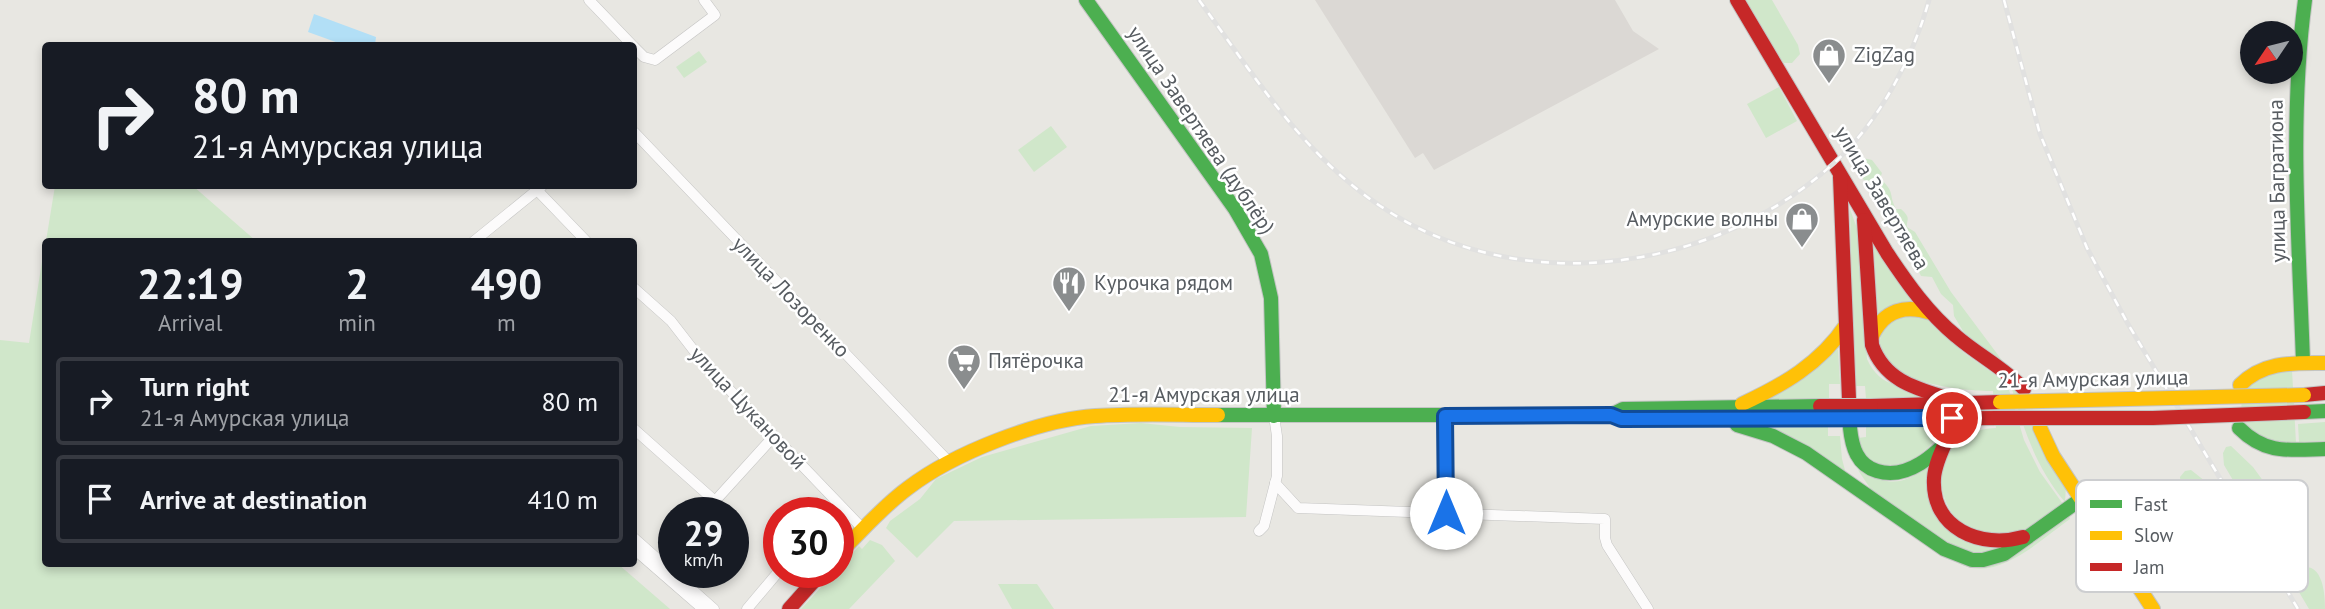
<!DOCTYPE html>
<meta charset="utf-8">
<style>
:root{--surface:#171b24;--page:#20242c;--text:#f1f3f6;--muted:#9ea1a6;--line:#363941}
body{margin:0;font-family:"PT Sans",sans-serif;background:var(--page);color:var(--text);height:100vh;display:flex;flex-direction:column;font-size:26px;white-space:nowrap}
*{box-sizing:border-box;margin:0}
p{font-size:23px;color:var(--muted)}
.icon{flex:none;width:38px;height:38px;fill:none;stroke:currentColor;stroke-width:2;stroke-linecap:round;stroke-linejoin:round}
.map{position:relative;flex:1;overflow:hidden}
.panel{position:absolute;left:42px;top:238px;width:595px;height:329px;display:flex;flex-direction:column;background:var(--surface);border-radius:7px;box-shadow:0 4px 10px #0003}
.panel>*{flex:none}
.hud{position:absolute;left:42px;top:42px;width:595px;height:147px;border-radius:7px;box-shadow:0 4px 10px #0003;background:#171b24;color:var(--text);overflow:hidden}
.needle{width:46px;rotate:235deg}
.fabs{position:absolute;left:2240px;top:21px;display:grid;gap:14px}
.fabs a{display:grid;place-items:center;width:63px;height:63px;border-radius:50%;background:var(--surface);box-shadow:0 4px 10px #0003;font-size:35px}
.speed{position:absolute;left:658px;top:497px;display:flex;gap:14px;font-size:35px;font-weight:700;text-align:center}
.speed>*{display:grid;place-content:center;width:91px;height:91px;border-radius:50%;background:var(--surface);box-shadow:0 4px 10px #0003;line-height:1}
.speed small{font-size:18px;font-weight:400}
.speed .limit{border:10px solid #d22;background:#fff;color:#111}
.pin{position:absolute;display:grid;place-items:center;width:60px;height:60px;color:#fff;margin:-30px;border:4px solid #fff;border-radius:50%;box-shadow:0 2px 7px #0007}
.me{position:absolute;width:77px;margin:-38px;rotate:0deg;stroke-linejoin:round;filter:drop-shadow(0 0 5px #0008)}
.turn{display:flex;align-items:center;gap:24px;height:147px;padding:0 35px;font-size:32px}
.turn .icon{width:91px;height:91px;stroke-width:2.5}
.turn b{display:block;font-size:49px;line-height:60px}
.eta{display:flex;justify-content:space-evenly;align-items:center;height:119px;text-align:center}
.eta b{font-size:42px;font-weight:700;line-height:49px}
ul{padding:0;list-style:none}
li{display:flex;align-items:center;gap:21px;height:88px;margin:0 14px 10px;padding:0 21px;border:4px solid var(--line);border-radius:7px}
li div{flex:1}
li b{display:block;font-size:26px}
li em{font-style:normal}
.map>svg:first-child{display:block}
.industrial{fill:#dbd8d4}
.green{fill:#d0e7ca}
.water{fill:#b2dff6}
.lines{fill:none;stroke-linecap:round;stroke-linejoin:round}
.street-casing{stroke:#c4c4c3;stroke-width:11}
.fast-casing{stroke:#c4c5c4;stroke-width:16}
.slow-casing{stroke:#c4c5c4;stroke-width:16}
.jam-casing{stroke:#c4c5c4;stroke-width:16}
.street{stroke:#fcfbfb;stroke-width:10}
.fast{stroke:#4caf50;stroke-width:14}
.slow{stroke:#ffc107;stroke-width:14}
.jam{stroke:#c62828;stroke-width:14}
.rail-casing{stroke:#e1e1e0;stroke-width:5}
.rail{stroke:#fff;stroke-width:2.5;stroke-dasharray:8;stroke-linecap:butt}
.slow-bridge-casing{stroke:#c4c5c4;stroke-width:16;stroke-linecap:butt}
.jam-bridge-casing{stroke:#c4c5c4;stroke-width:16;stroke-linecap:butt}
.slow-bridge{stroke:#ffc107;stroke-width:14}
.jam-bridge{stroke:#c62828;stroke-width:14}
.route-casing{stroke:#114b97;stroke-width:18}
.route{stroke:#1a73e8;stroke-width:12}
.labels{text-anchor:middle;stroke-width:5;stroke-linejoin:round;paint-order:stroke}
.poi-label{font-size:21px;fill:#575c61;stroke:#fff;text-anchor:start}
.street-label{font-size:21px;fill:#575c61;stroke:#fff}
.key{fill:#fff;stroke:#cdced0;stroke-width:2}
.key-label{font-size:19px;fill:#575c61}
</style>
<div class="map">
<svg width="2325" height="609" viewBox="0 0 2325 609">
<rect width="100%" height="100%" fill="#e8e7e2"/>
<polygon class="industrial" points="1315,0 1615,0 1633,31 1659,49 1434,170 1423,153 1415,158"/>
<g class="green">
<polygon points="1744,0 1772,0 1798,45 1800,54 1792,63 1784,63 1774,50"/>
<polygon points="699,51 707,62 684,78 676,67"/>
<polygon points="1779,87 1797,121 1766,138 1747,104"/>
<polygon points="1051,126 1067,147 1034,172 1018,150"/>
<path d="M1861,153L1863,158L1872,160L1882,173L1880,178C1896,194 1888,193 1896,209H1901C1912,219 1906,219 1907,227L1915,232L1951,292L2004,363L1976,345L1963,331L1954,316L1953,305L1941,294L1932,277L1921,276C1912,256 1898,236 1886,218C1885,215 1884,210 1883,207C1881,202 1876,198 1872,194L1874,185L1864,180L1852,166V162Z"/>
<polygon points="55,186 193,186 256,241 46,241"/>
<path d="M1850,209L1860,237L1867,359C1881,390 1903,383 1925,397L1866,399L1865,386H1854Z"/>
<polygon points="1873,237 1918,302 1878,318"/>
<polygon points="45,243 46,564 618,564 670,609 0,609 0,340 29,343"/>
<path d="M1909,313L1928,319L1964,353L2007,383L2024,440L2040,472L2063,504C2048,515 2031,532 2012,535C1932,551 1911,430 1996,428L1993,391C1963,391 1875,383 1880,340C1882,323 1895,318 1909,313Z"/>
<polygon points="1838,349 1840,384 1829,384 1829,400 1763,401 1811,371"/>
<path d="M2292,370L2296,443L2287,445L2258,440C2253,435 2246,429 2243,422C2241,416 2241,406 2242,400C2248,375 2271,372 2292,370Z"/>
<path d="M2012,389L2019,393L2039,444L2066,487L2065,502C2037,469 2024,431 2012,389Z"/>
<polygon points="2325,422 2325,441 2299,442 2298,424"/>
<polygon points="1141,423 1180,427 1252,428 1246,517 954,521 917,558 886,528 890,521 920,499 936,479 982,457 1091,426"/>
<path d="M1948,424L1952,425C1933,441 1906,477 1877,464C1867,459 1861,449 1858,438L1866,437V427Z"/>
<polygon points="1828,427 1828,436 1840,436 1842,459 1846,474 1764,428"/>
<path d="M2231,446L2253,467L2272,493L2279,506L2304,523L2308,531L2301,560L2302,566C2306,567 2310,567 2313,569C2324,576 2325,598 2325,609H2309L2224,465L2223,453L2226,447Z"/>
<path d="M1931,463L1943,518L2009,546L1985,555L1957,551L1874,494L1858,470C1889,486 1903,487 1931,463Z"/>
<path d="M2191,470L2210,485L2239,531L2240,537L2233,539L2225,529L2216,526L2210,532L2204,526L2202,516C2189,506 2181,493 2180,477L2185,471Z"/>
<path d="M2069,516L2070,519C2040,540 1993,587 1955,561L1982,564Z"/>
<polygon points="870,540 882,545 895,561 849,609 801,609 835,572 838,572 838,569 859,546 862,549"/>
<polygon points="998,584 1037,584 1054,609 1012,609"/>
</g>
<polygon class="water" points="314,14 376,37 375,45 344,45 308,32"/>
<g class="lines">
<g class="street-casing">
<g id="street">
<polyline points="589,0 633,46"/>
<polyline points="634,47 644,57 655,60 715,15 704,0"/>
<polyline points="634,132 949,462"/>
<polyline points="537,190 587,242"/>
<polyline points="473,242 542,186"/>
<polyline points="634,288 671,321 702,361 862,528"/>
<polyline points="1445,416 1446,513"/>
<polyline points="634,429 715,501 774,436"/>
<polyline points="1275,483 1298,508 1605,519 1605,538 1607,545 1648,609"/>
<polyline points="829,513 837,503"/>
<polyline points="1259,531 1264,526 1277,476 1277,436 1274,416"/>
<polyline points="634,538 714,609"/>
<polyline points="634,549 703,609"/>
<polyline points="747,609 779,571"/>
</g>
</g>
<g class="fast-casing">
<g id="fast">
<polyline points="1086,0 1235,209 1261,254 1271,298 1274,416"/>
<path d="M2303,362C2299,242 2289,120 2305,0"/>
<polyline points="2304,412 2325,411"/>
<polyline points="1218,415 1520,415"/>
<polyline points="1611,415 1623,409 1820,406"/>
<polyline points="1737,425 1773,436 1806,453 1944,549 1972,560 1983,560 2004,554 2081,499"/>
<path d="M1850,428C1852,447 1857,465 1877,471C1915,483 1947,440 1972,418"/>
<path d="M2239,428C2266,455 2290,450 2325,449"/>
</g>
</g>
<g class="slow-casing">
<g id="slow">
<path d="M1872,336C1884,310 1905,304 1931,313"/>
<path d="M2240,385C2264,361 2293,363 2325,363"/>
<path d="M1742,404C1783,385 1820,364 1846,325"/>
<polyline points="2040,428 2053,456 2153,609"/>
<path d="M838,554C861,532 882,507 908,488C954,453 1038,420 1095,416C1136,413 1177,415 1218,415"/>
</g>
</g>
<g class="jam-casing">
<g id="jam">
<path d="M1737,0L1887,253C1907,283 1928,313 1956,336C1978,355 2004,368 2024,389"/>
<polyline points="1840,177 1849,399"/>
<path d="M1864,220L1872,345C1886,385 1924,390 1960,402"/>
<polyline points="2304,395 2325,393"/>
<polyline points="1871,406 2000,402"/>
<polyline points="1520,415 1611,415 1621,419 1822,419"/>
<polyline points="1872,419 1997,418"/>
<path d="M1948,437C1942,450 1935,464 1934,478C1931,529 1981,549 2023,537"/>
<polyline points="789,609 822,572"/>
</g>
</g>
<use href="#street" class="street"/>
<use href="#fast" class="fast"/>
<use href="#slow" class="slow"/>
<use href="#jam" class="jam"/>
<g class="rail-casing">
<g id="rail">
<path d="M1199,0C1255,77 1306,160 1388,211C1526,299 1715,271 1834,163C1879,122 1913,58 1929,0"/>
<polyline points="2004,0 2040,134 2087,248 2128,324 2298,609"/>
</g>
</g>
<use href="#rail" class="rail"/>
<g class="slow-bridge-casing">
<g id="slow-bridge">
<polyline points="2000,402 2304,395"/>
<polyline points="1822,419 1872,419"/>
</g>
</g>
<g class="jam-bridge-casing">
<g id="jam-bridge">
<polyline points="1820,406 1871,406"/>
<polyline points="1997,418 2153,418 2304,412"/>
</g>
</g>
<use href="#slow-bridge" class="slow-bridge"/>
<use href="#jam-bridge" class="jam-bridge"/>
</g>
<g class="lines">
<g class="route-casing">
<polyline id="route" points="1446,513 1445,416 1611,415 1621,419 1952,418"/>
</g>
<use href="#route" class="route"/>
</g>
<defs>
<g id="shop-pin" transform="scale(1.75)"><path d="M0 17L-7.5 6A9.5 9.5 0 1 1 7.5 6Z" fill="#8a8d8e" stroke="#fff"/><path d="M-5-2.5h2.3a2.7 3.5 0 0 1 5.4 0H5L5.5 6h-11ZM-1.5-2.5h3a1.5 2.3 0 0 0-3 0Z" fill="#fff"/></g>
<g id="restaurant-pin" transform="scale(1.75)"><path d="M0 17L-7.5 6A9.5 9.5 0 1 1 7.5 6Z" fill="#8a8d8e" stroke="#fff"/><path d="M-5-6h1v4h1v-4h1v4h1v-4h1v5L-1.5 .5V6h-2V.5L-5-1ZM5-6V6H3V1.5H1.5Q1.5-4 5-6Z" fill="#fff"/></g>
<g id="supermarket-pin" transform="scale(1.75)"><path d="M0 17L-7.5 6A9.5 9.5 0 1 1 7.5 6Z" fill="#8a8d8e" stroke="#fff"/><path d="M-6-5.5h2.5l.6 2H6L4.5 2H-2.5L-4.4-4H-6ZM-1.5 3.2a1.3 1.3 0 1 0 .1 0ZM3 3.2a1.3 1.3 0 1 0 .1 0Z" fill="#fff"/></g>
</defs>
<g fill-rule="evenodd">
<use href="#shop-pin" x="1829" y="55"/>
<use href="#shop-pin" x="1802" y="219"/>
<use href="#restaurant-pin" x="1069" y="283"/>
<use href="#supermarket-pin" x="964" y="361"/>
</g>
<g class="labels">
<g class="poi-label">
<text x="1854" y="62">ZigZag</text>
<text x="1778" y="226" text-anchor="end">Амурские волны</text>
<text x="1094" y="290">Курочка рядом</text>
<text x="988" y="368">Пятёрочка</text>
</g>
<g class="street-label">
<text transform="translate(1201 130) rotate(56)" y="7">улица Завертяева (дублёр)</text>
<text transform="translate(2277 181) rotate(-91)" y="7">улица Багратиона</text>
<text transform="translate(1882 198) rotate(59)" y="7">улица Завертяева</text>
<text transform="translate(791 297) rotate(46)" y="7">улица Лозоренко</text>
<text transform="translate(2093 379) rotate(-1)" y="7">21-я Амурская улица</text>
<text x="1204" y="402">21-я Амурская улица</text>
<text transform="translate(748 408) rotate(47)" y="7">улица Цукановой</text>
</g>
</g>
<rect x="2076" y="480" width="232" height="112" rx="10" class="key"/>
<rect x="2090" y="500" width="32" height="8" fill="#4caf50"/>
<rect x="2090" y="531" width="32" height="9" fill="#ffc107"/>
<rect x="2090" y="563" width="32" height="8" fill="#c62828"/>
<g class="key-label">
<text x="2134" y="511">Fast</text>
<text x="2134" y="542">Slow</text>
<text x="2134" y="574">Jam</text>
</g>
</svg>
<div class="fabs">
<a><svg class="needle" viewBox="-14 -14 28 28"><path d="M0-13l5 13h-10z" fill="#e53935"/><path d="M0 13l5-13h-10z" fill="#9ea1a6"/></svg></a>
</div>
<div class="speed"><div>29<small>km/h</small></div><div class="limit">30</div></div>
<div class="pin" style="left:1952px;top:418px;background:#d93025"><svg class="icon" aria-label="arrive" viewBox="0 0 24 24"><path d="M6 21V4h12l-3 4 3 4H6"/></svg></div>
<svg class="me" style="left:1446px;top:513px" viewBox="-20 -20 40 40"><circle r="19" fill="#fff"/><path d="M0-13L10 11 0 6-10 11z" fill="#1a73e8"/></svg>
<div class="hud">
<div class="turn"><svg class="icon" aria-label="right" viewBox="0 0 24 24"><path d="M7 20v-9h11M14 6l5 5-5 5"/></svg><div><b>80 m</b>21-я Амурская улица</div></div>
</div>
<section class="panel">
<div class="eta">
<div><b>22:19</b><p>Arrival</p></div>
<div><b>2</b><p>min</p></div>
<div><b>490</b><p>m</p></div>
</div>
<ul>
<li><svg class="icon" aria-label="right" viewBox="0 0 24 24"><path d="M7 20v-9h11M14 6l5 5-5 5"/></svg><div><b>Turn right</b><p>21-я Амурская улица</p></div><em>80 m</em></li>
<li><svg class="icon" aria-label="arrive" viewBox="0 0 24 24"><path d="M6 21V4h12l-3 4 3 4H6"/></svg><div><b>Arrive at destination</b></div><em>410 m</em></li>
</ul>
</section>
</div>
